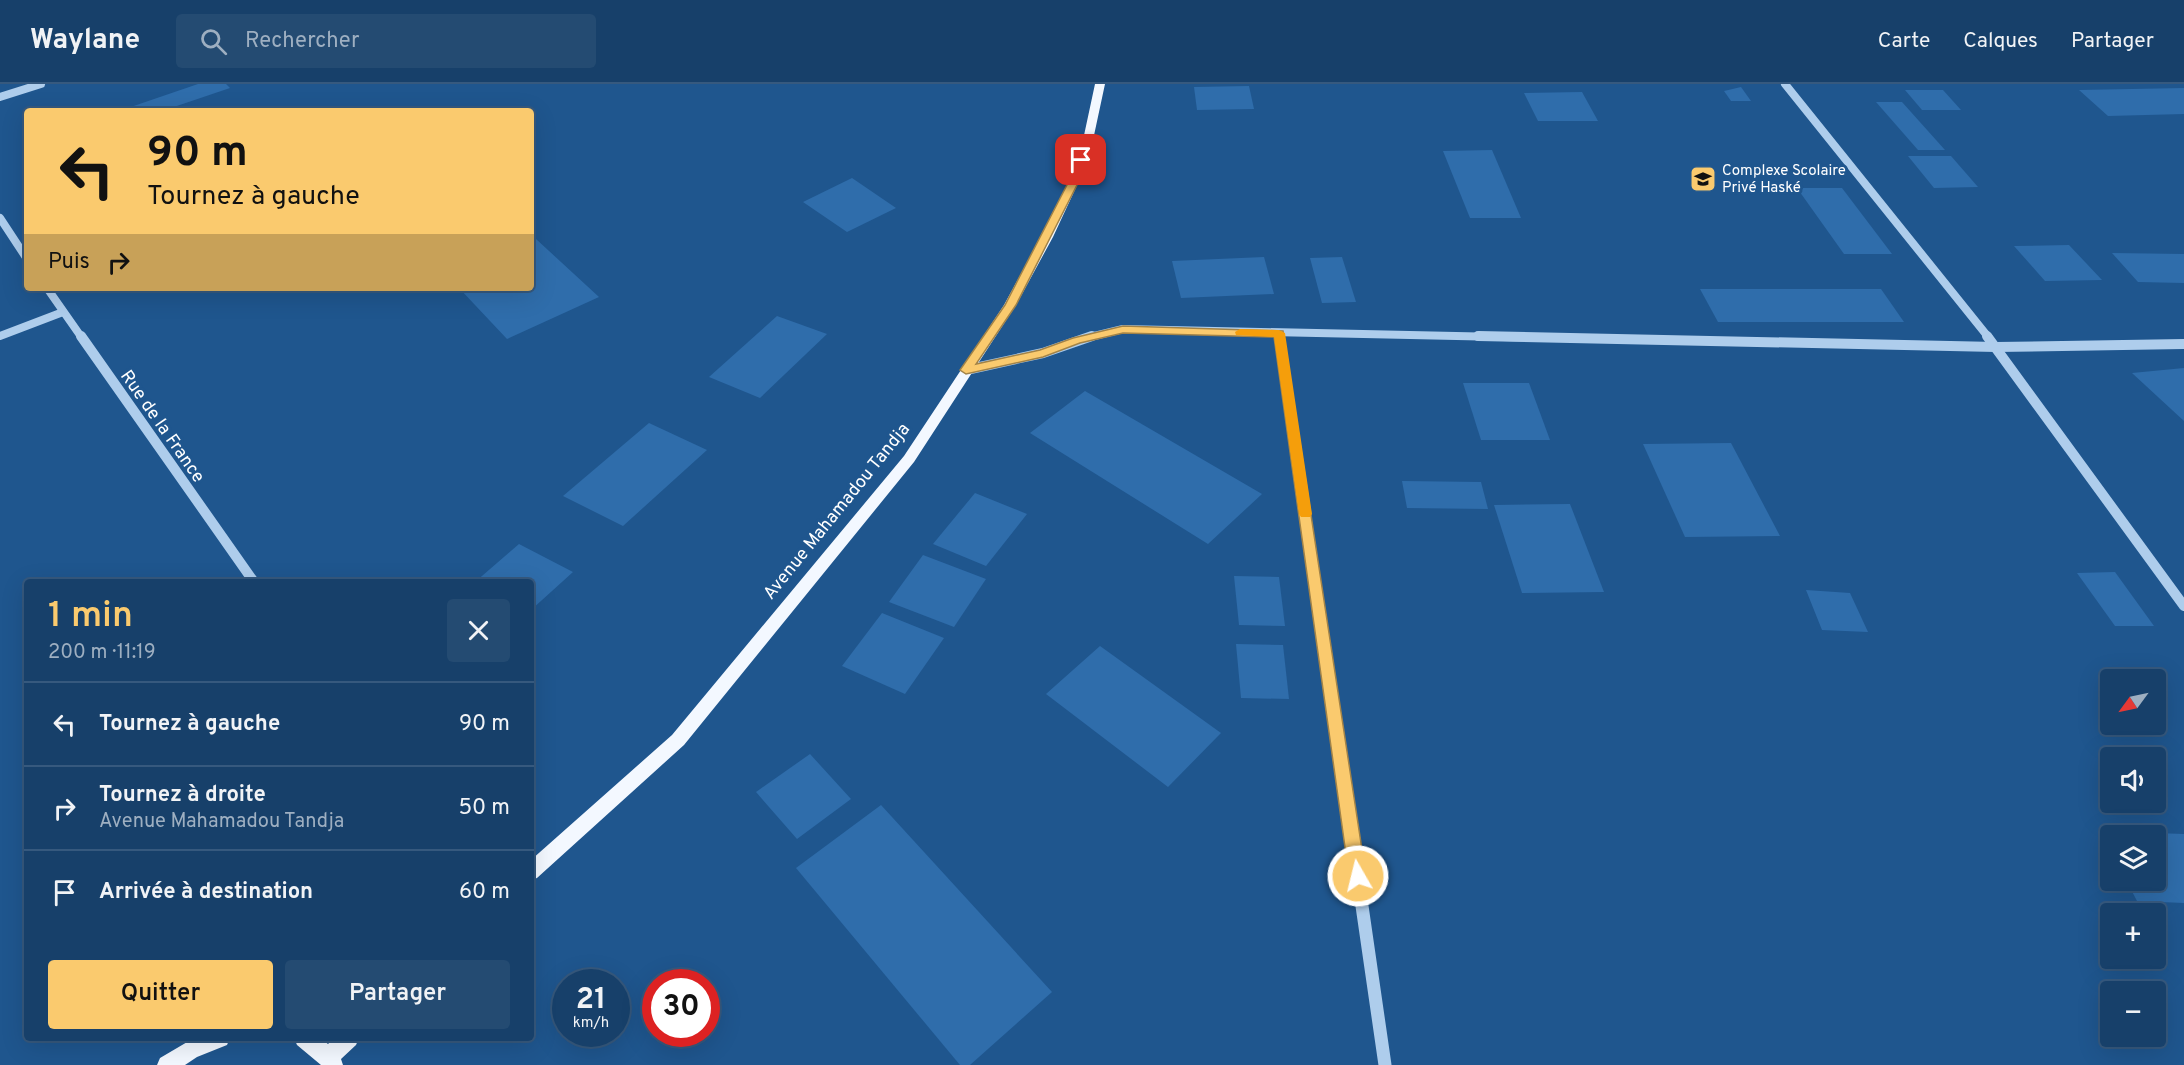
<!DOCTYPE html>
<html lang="fr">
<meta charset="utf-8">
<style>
:root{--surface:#17406a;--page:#244b72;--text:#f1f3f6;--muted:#9eafc1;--line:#36597e;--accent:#faca6e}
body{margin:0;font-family:Overpass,sans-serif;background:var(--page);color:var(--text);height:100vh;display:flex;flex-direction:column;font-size:22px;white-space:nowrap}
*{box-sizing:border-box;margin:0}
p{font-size:20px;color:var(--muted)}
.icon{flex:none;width:33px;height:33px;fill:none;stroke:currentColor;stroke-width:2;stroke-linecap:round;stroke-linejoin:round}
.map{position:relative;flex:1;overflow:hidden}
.drawer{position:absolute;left:24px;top:495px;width:510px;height:462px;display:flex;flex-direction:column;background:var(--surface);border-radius:6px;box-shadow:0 6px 24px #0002,0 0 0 2px var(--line)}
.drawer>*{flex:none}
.guide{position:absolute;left:24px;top:24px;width:510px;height:183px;border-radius:6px;box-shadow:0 6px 24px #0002,0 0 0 2px var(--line);background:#faca6e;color:#111;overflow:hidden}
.needle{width:39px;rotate:237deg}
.buttons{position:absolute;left:2100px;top:585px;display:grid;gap:12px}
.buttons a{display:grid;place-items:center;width:66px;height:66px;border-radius:6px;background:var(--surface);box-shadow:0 6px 24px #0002,0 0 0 2px var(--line);font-size:30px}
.speed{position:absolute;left:552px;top:885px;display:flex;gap:12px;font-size:30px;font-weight:700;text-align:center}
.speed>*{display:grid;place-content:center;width:78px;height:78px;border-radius:50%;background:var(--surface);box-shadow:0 6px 24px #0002,0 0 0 2px var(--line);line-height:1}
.speed small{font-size:15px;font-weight:400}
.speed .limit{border:9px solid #d22;background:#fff;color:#111}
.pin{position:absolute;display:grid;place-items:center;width:51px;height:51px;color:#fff;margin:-26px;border-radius:12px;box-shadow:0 3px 9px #0006}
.me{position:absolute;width:66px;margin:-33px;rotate:352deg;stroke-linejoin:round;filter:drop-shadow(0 0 4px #0008)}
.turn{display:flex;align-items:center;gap:21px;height:126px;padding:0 24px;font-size:27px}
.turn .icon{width:78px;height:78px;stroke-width:2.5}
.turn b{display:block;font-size:42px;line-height:51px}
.then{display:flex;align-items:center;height:57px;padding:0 24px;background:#0003;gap:12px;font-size:22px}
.round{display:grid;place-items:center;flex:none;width:63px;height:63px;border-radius:6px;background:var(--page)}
.headline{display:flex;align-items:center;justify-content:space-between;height:102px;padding:0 24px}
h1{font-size:36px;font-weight:600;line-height:45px;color:var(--accent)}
.action{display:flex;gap:12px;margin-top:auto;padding:12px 24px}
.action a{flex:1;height:69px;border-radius:6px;background:var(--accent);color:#111;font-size:24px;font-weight:600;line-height:69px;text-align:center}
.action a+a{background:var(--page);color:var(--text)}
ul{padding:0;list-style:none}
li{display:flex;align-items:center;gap:18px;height:84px;padding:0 24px;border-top:2px solid var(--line)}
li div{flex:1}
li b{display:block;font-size:22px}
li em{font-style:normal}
header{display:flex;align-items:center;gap:36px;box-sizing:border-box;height:84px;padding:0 30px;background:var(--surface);border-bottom:2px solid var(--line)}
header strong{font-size:28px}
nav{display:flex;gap:33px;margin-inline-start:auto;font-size:21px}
.search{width:420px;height:54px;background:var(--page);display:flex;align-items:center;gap:15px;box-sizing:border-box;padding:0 21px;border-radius:6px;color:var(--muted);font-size:22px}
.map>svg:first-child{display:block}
.building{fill:#2f6dab}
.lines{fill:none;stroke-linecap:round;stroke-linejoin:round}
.minor-far2{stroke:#aecdec;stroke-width:8}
.minor-far1{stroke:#aecdec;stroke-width:10}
.minor{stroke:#aecdec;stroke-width:13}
.major{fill:#f3f8ff;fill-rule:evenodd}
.route{fill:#faca6e;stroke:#a28348;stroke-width:1.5}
.slow{fill:#f59e0b}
.labels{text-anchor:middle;stroke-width:6;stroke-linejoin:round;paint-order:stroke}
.far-poi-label{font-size:15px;fill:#fff;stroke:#1f568e;text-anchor:start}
.street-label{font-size:18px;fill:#fff;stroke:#1f568e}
</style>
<header>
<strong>Waylane</strong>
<div class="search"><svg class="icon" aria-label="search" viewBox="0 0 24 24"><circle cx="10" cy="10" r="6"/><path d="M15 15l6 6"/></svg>Rechercher</div>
<nav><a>Carte</a><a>Calques</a><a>Partager</a></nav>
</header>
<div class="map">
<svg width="2184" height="981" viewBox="0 0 2184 981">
<rect width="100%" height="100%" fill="#1f568e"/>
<g class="building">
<polygon points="198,0 226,0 230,4 162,27 119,27"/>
<polygon points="1249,2 1254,25 1197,26 1194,3"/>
<polygon points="1741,3 1751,17 1731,17 1724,7"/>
<polygon points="2184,4 2184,30 2108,32 2079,6"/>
<polygon points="1905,6 1943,6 1961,26 1922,26"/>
<polygon points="1582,8 1598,37 1538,37 1524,9"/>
<polygon points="1876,18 1902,18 1945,66 1918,66"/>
<polygon points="1492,66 1521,134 1470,134 1443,67"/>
<polygon points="1908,72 1951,72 1978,103 1934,104"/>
<polygon points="852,94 896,124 847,148 803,118"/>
<polygon points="1797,104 1842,104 1892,170 1844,170"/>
<polygon points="536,155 599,213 507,255 459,204 531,204 531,157"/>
<polygon points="2069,161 2102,196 2045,197 2014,162"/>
<polygon points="2112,169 2184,170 2184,199 2138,198"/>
<polygon points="1264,173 1274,210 1181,214 1172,177"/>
<polygon points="1342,173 1356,218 1322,219 1310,174"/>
<polygon points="1700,205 1881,205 1904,238 1718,238"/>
<polygon points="777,232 827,250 760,314 709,293"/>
<polygon points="2184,284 2184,337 2132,289"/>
<polygon points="1463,299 1529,299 1550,356 1481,356"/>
<polygon points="1085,307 1262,410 1208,460 1030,349"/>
<polygon points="649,339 707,366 623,442 563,412"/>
<polygon points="1731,359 1780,452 1685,453 1643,360"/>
<polygon points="1402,397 1481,398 1488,425 1407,424"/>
<polygon points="975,409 1027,430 986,482 933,460"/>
<polygon points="1570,420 1604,508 1522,509 1494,421"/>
<polygon points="519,460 573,488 531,526 531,498 475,498"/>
<polygon points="923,471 986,495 954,543 889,518"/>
<polygon points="2115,488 2154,542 2115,542 2077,489"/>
<polygon points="1234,492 1279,493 1285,542 1239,541"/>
<polygon points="1806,506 1850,509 1868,548 1822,546"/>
<polygon points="882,529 944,554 905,610 842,582"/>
<polygon points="1236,560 1283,561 1289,615 1241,614"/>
<polygon points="1100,562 1221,649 1168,703 1046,610"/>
<polygon points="810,670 851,715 797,755 756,708"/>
<polygon points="881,721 1052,908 970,981 960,981 796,784"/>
<polygon points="2099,747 2184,750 2184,819 2137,817 2126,796 2156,796 2156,752 2110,752 2110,768"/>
</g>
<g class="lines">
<g class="minor-far2">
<polyline points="1785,0 1989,254"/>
<polyline points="0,13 41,0"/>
<polyline points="0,134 27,175"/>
<polyline points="47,204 82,254"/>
<polyline points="1279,249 1280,254"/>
<polyline points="0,252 63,228"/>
<polyline points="1086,254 1123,245 1551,254"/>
</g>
<g class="minor-far1">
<polyline points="81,252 254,498"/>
<polyline points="1279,252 1326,575"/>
<polyline points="1478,252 1996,263 2184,260"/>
<polyline points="1987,252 2184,522"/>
<polyline points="966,286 1043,269 1092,252"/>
</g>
<polyline class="minor" points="1326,573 1385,981"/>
<g class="major">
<polygon points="1095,0 1105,0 1093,56 1079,97 1053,153 1016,221 914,378 684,661 537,794 531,796 531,776 672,651 904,372 1004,221 1041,153 1069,97 1083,56"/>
<polygon points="194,954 230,954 227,961 197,973 185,981 157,981 160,974"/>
<polygon points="294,954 320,954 328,960 334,954 359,954 356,961 341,975 343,981 321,981 297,961"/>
</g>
</g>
<polygon class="route" points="1077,74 1086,76 1079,97 1016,221 976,280 1040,266 1073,254 1123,242 1283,247 1366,792 1363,798 1358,800 1352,798 1349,792 1274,253 1123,249 1080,259 1043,273 966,290 960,286 1005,221 1069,97"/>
<polygon class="slow" points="1240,245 1279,246 1285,249 1312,430 1310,433 1301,433 1299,430 1274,253 1236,251 1235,248"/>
<defs>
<g id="school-square" transform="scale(1.35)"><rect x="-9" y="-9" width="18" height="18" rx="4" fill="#faca6e" stroke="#1f568e"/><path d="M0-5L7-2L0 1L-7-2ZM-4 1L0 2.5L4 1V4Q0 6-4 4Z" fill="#111"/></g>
</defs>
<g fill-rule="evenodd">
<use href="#school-square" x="1703" y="95"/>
</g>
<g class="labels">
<g class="far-poi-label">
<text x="1722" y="91">Complexe Scolaire<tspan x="1722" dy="17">Privé Haské</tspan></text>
</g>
<g class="street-label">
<text transform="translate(163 342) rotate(55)" y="6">Rue de la France</text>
<text transform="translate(836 427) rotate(-51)" y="6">Avenue Mahamadou Tandja</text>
</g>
</g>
</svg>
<div class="buttons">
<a><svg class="needle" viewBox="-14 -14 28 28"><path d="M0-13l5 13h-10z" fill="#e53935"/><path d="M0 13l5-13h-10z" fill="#9eafc1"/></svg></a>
<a><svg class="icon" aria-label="sound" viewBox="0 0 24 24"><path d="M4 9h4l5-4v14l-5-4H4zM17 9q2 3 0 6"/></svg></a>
<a><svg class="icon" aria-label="layers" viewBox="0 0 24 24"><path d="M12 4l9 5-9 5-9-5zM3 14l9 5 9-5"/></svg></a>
<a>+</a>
<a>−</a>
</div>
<div class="speed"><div>21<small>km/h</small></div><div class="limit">30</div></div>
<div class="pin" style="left:1081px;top:76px;background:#d93025"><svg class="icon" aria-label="arrive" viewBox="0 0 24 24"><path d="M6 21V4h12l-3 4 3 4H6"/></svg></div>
<svg class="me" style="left:1358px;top:792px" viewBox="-20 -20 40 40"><circle r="17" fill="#faca6e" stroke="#fff" stroke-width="3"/><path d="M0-11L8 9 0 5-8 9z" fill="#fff"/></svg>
<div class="guide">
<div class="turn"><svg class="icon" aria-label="left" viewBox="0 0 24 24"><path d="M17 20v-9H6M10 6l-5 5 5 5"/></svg><div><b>90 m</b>Tournez à gauche</div></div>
<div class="then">Puis<svg class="icon" aria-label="right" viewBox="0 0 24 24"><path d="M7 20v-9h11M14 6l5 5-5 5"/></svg></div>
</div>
<section class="drawer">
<div class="headline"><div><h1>1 min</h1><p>200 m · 11:19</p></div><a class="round"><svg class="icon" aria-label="close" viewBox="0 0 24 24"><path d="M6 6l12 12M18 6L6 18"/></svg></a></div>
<ul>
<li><svg class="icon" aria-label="left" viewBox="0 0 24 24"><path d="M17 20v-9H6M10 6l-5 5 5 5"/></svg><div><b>Tournez à gauche</b></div><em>90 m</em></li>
<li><svg class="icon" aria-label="right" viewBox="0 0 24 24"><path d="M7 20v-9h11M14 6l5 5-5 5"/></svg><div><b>Tournez à droite</b><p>Avenue Mahamadou Tandja</p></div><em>50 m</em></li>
<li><svg class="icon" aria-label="arrive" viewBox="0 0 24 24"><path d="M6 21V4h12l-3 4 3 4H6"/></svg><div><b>Arrivée à destination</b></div><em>60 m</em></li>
</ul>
<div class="action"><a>Quitter</a><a>Partager</a></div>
</section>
</div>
